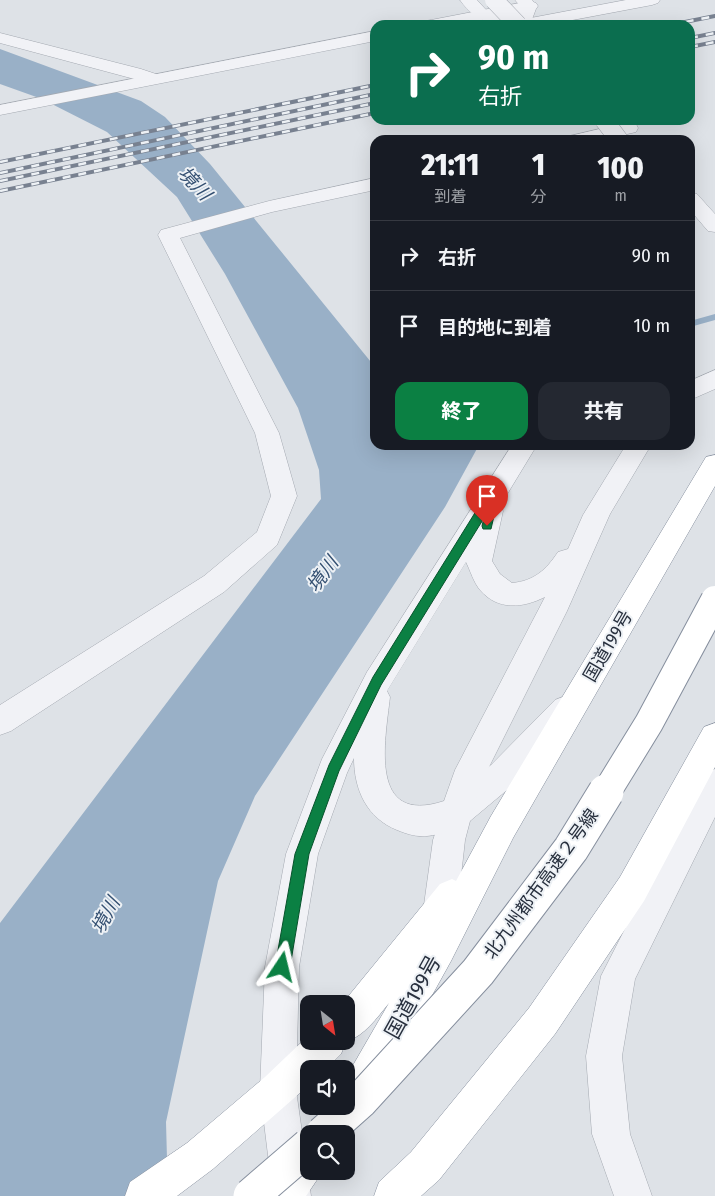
<!DOCTYPE html>
<html lang="ja">
<meta charset="utf-8">
<style>
:root{--surface:#171b24;--page:#242831;--text:#f1f3f6;--muted:#9ea1a6;--line:#363941;--accent:#0b8043}
body{margin:0;font-family:"Fira Sans Condensed","Noto Sans JP",sans-serif;background:var(--page);color:var(--text);height:100vh;display:flex;flex-direction:column;font-size:19px;white-space:nowrap}
*{box-sizing:border-box;margin:0}
p{font-size:16px;color:var(--muted)}
.icon{flex:none;width:28px;height:28px;fill:none;stroke:currentColor;stroke-width:2;stroke-linecap:round;stroke-linejoin:round}
.map{position:relative;flex:1;overflow:hidden}
.details{position:absolute;left:370px;top:135px;width:325px;height:315px;display:flex;flex-direction:column;background:var(--surface);border-radius:15px;box-shadow:0 5px 20px #0002}
.details>*{flex:none}
.top-card{position:absolute;left:370px;top:20px;width:325px;height:105px;border-radius:15px;box-shadow:0 5px 20px #0002;background:#0b6e4f;color:#fff;overflow:hidden}
.needle{width:32px;rotate:150deg}
.tools{position:absolute;left:300px;top:995px;display:grid;gap:10px}
.tools a{display:grid;place-items:center;width:55px;height:55px;border-radius:10px;background:var(--surface);box-shadow:0 5px 20px #0002;font-size:25px}
.pin{position:absolute;display:grid;place-items:center;width:42px;height:42px;color:#fff;margin:-51px -21px;border-radius:50% 50% 50% 0;rotate:-45deg;box-shadow:0 0 5px #0007}
.pin .icon{rotate:45deg}
.me{position:absolute;width:55px;margin:-28px;rotate:10deg;stroke-linejoin:round;filter:drop-shadow(0 0 4px #0008)}
.turn{display:flex;align-items:center;gap:18px;height:105px;padding:0 25px;font-size:22px}
.turn .icon{width:65px;height:65px;stroke-width:2.5}
.turn b{display:block;font-size:35px;line-height:42px}
.eta{display:flex;justify-content:space-evenly;align-items:center;height:85px;text-align:center}
.eta b{font-size:30px;font-weight:800;line-height:35px}
.cta{display:flex;gap:10px;margin-top:auto;padding:10px 25px}
.cta a{flex:1;height:58px;border-radius:15px;background:var(--accent);color:#fff;font-size:20px;font-weight:800;line-height:58px;text-align:center}
.cta a+a{background:var(--page);color:var(--text)}
ul{padding:0;list-style:none}
li{display:flex;align-items:center;gap:15px;height:70px;padding:0 25px;border-top:1px solid var(--line)}
li div{flex:1}
li b{display:block;font-size:19px}
li em{font-style:normal}
.map>svg:first-child{display:block}
.water{fill:#99b0c7}
.lines{fill:none;stroke-linecap:round;stroke-linejoin:round}
.stream{fill:#99b0c7;fill-rule:evenodd}
.minor-casing{stroke:#a4a9b1;stroke-width:1}
.tertiary-casing{stroke:#a4a9b1;stroke-width:1}
.trunk-casing{stroke:#868f9e;stroke-width:1}
.motorway-casing{stroke:#868f9e;stroke-width:1}
.minor{fill:#f1f2f6;fill-rule:evenodd}
.tertiary{fill:#f1f2f6;fill-rule:evenodd}
.trunk{fill:#fff;fill-rule:evenodd}
.motorway{fill:#fff;fill-rule:evenodd}
.rail-casing{stroke:#788190;stroke-width:4}
.rail{stroke:#edf1f5;stroke-width:2.5;stroke-dasharray:8;stroke-linecap:butt}
.tertiary-bridge-casing{stroke:#a4a9b1;stroke-width:19;stroke-linecap:butt}
.motorway-bridge-far1-casing{stroke:#868f9e;stroke-width:30;stroke-linecap:butt}
.motorway-bridge-casing{stroke:#868f9e;stroke-width:37;stroke-linecap:butt}
.tertiary-bridge{stroke:#f1f2f6;stroke-width:18}
.motorway-bridge-far1{stroke:#fff;stroke-width:28}
.motorway-bridge{stroke:#fff;stroke-width:35}
.route{fill:#0b8043;stroke:#07532c}
.labels{text-anchor:middle;stroke-width:4;stroke-linejoin:round;paint-order:stroke}
.street-label{font-size:18px;fill:#28303e;stroke:#edf1f5}
.water-label{font-size:19px;font-style:italic;fill:#334f71;stroke:#edf1f5}
.near-street-label{font-size:21px;fill:#28303e;stroke:#edf1f5}
</style>
<div class="map">
<svg width="715" height="1196" viewBox="0 0 715 1196">
<rect width="100%" height="100%" fill="#dee2e7"/>
<polygon class="water" points="0,49 141,101 165,117 210,164 375,367 375,445 479,445 445,507 255,796 218,881 166,1122 168,1196 0,1196 0,923 321,499 319,470 298,408 225,274 177,197 107,132 42,99 0,84"/>
<g class="lines">
<polygon class="stream" points="715,314 715,320 690,327 690,321"/>
<g class="minor-casing">
<g id="minor">
<path d="M460,0H477L488,12L516,19L521,7L515,0H532L537,6L530,25C500,25 479,27 460,0Z"/>
<polygon points="0,33 141,69 159,75 162,79 159,83 153,84 0,43"/>
<polygon points="629,122 636,124 638,128 636,132 601,140 568,140 570,136"/>
<polygon points="375,178 375,190 272,212 180,238 279,433 297,496 277,545 224,592 11,731 0,735 0,705 204,576 257,532 271,496 255,433 158,235 161,230 269,201"/>
<polygon points="690,192 697,194 715,214 715,232 708,231 690,210"/>
<polygon points="565,696 575,700 580,709 575,718 513,785 470,821 465,840 457,912 452,924 440,929 428,924 423,912 433,840 446,801 491,765 555,700"/>
</g>
</g>
<g class="tertiary-casing">
<g id="tertiary">
<polygon points="626,0 660,0 658,3 652,5 546,25 512,25 514,21 520,20"/>
<polygon points="530,1 536,3 538,6 536,9 457,25 423,25 425,21 431,20"/>
<polygon points="375,31 375,41 0,115 0,105"/>
<polygon points="715,370 715,389 690,400 690,381"/>
<path d="M512,445H537L500,506L503,511L492,561L500,574L512,583C534,581 546,570 558,552L568,549L583,515L626,445H651L610,514L567,611L481,783L468,823C455,828 442,835 427,836C416,837 407,834 397,830C367,818 354,790 354,758L347,773L318,854L299,967L296,1090L311,1196H273L260,1090L265,967L286,854L322,759L367,672ZM466,562C470,570 474,583 480,590C498,611 523,608 545,597L455,770L444,801C368,826 385,741 390,697L387,691Z"/>
<polygon points="715,769 715,817 635,979 622,1056 630,1134 652,1196 614,1196 592,1134 586,1056 601,976 704,774"/>
</g>
</g>
<g class="trunk-casing">
<g id="trunk">
<path d="M715,455V486L513,838L451,961L378,1093L365,1098L352,1093L347,1080L352,1067L389,1003C376,1019 365,1035 346,1042L341,1054L326,1069H309V1085L213,1169L177,1196H125L130,1182L187,1143L265,1077L309,1035V1041H346V1004H342L440,884L452,879L456,881L491,816L706,457Z"/>
<path d="M309,1141V1171H323L306,1196H263C271,1175 287,1150 309,1141Z"/>
</g>
</g>
<g class="motorway-casing">
<polygon id="motorway" points="715,723 715,767 644,901 555,1034 439,1180 421,1196 374,1196 379,1182 411,1152 529,1008 620,877 704,727"/>
</g>
<use href="#minor" class="minor"/>
<use href="#tertiary" class="tertiary"/>
<use href="#trunk" class="trunk"/>
<use href="#motorway" class="motorway"/>
<g class="rail-casing">
<g id="rail">
<polyline points="670,25 715,16"/>
<polyline points="690,38 715,33"/>
<polyline points="690,47 715,42"/>
<polyline points="0,162 375,85"/>
<polyline points="0,173 375,94"/>
<polyline points="0,181 375,103"/>
<polyline points="0,191 375,113"/>
</g>
</g>
<use href="#rail" class="rail"/>
<g class="tertiary-bridge-casing">
<g id="tertiary-bridge">
<polyline points="494,0 518,25"/>
<polyline points="604,120 619,140"/>
</g>
</g>
<g class="motorway-bridge-far1-casing">
<polyline id="motorway-bridge-far1" points="606,793 649,723 715,600"/>
</g>
<g class="motorway-bridge-casing">
<g id="motorway-bridge">
<polyline points="323,1134 360,1101 478,972 571,849 606,792"/>
<polyline points="251,1196 309,1146"/>
</g>
</g>
<use href="#tertiary-bridge" class="tertiary-bridge"/>
<use href="#motorway-bridge-far1" class="motorway-bridge-far1"/>
<use href="#motorway-bridge" class="motorway-bridge"/>
</g>
<polygon class="route" points="495,486 500,490 491,529 483,529 482,526 484,518 381,685 339,771 309,854 290,967 287,972 282,974 277,972 275,967 295,854 329,765 373,677 491,487"/>
<g class="labels">
<g class="street-label">
<text transform="translate(608 646) rotate(-60)" y="6">国道199号</text>
<text transform="translate(541 884) rotate(-54)" y="6">北九州都市高速２号線</text>
</g>
<g class="water-label">
<text transform="translate(195 183) rotate(47)" y="7">境川</text>
<text transform="translate(322 574) rotate(-54)" y="7">境川</text>
<text transform="translate(105 915) rotate(-61)" y="7">境川</text>
</g>
<g class="near-street-label">
<text transform="translate(413 997) rotate(-61)" y="7">国道199号</text>
</g>
</g>
</svg>
<div class="tools">
<a><svg class="needle" viewBox="-14 -14 28 28"><path d="M0-13l5 13h-10z" fill="#e53935"/><path d="M0 13l5-13h-10z" fill="#9ea1a6"/></svg></a>
<a><svg class="icon" aria-label="sound" viewBox="0 0 24 24"><path d="M4 9h4l5-4v14l-5-4H4zM17 9q2 3 0 6"/></svg></a>
<a><svg class="icon" aria-label="search" viewBox="0 0 24 24"><circle cx="10" cy="10" r="6"/><path d="M15 15l6 6"/></svg></a>
</div>
<div class="pin" style="left:487px;top:526px;background:#d93025"><svg class="icon" aria-label="arrive" viewBox="0 0 24 24"><path d="M6 21V4h12l-3 4 3 4H6"/></svg></div>
<svg class="me" style="left:282px;top:967px" viewBox="-20 -20 40 40"><path d="M0-17L14 15 0 8-14 15z" fill="#0b8043" stroke="#fff" stroke-width="4"/></svg>
<div class="top-card">
<div class="turn"><svg class="icon" aria-label="right" viewBox="0 0 24 24"><path d="M7 20v-9h11M14 6l5 5-5 5"/></svg><div><b>90 m</b>右折</div></div>
</div>
<section class="details">
<div class="eta">
<div><b>21:11</b><p>到着</p></div>
<div><b>1</b><p>分</p></div>
<div><b>100</b><p>m</p></div>
</div>
<ul>
<li><svg class="icon" aria-label="right" viewBox="0 0 24 24"><path d="M7 20v-9h11M14 6l5 5-5 5"/></svg><div><b>右折</b></div><em>90 m</em></li>
<li><svg class="icon" aria-label="arrive" viewBox="0 0 24 24"><path d="M6 21V4h12l-3 4 3 4H6"/></svg><div><b>目的地に到着</b></div><em>10 m</em></li>
</ul>
<div class="cta"><a>終了</a><a>共有</a></div>
</section>
</div>
